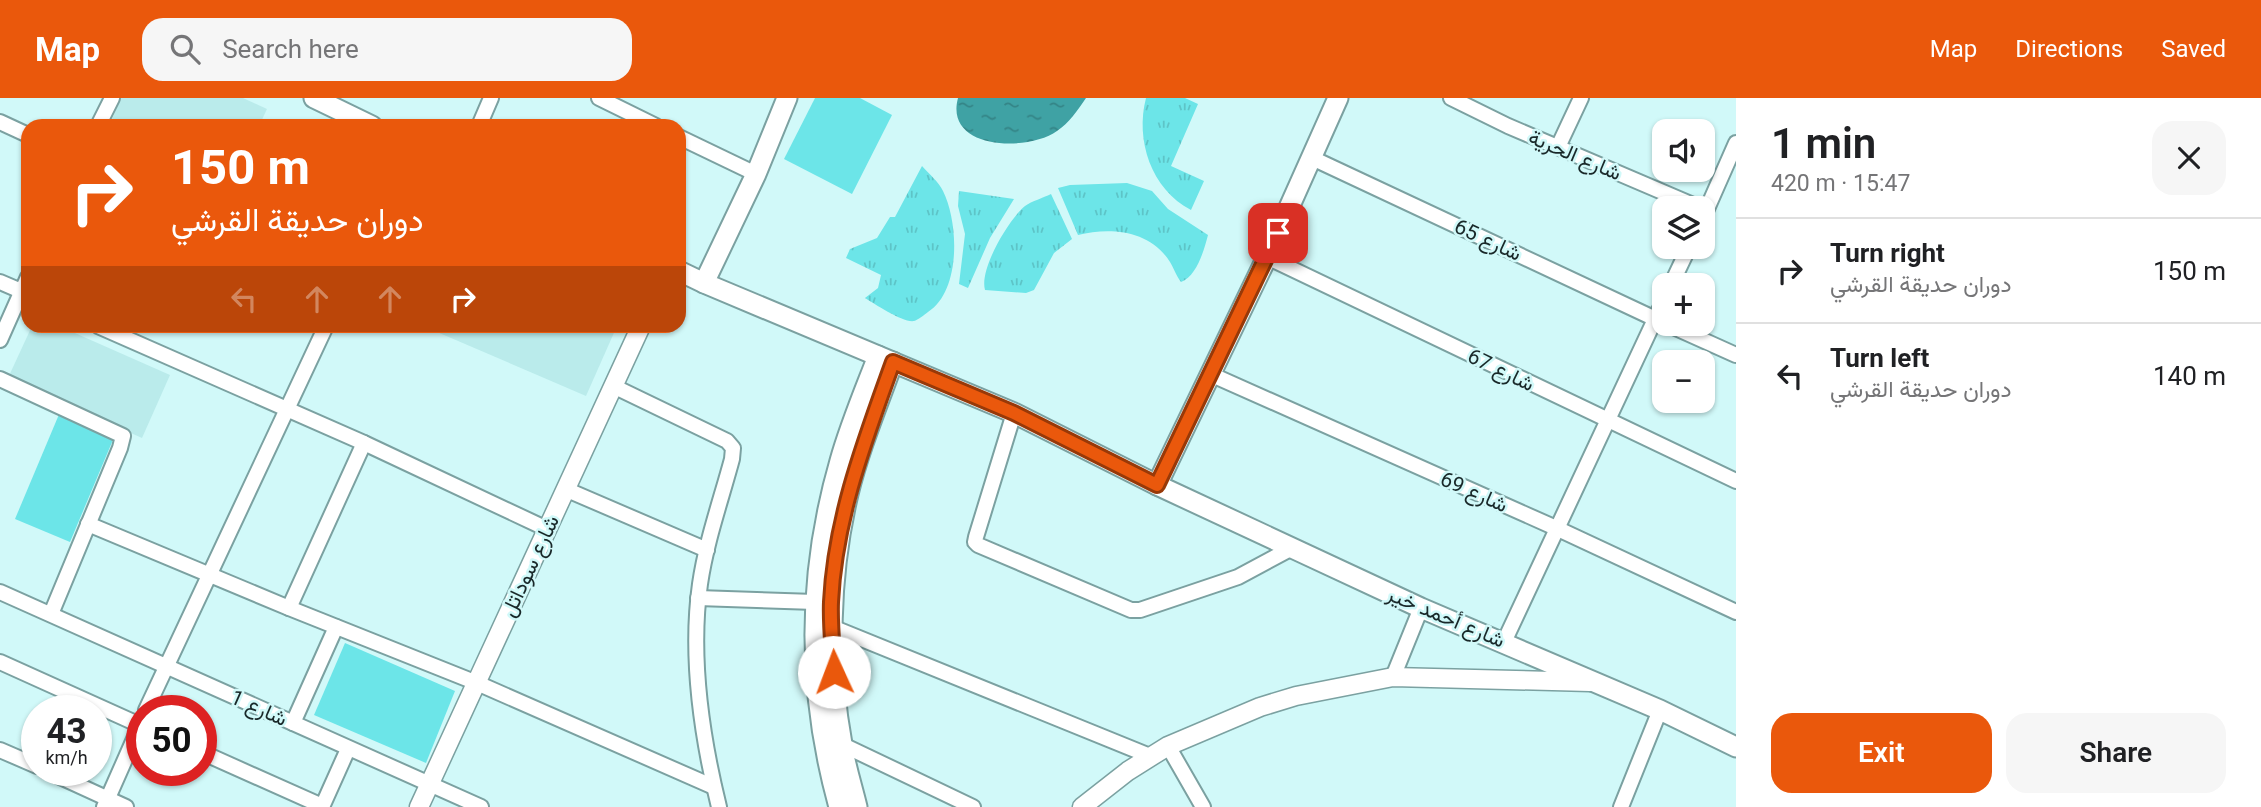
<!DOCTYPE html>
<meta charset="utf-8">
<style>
:root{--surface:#fff;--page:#f6f6f6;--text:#202124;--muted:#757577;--line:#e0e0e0;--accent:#ea580c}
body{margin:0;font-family:Roboto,Vazirmatn,sans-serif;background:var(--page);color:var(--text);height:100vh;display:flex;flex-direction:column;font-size:26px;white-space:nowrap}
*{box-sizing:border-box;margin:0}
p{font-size:23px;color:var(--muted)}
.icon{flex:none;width:38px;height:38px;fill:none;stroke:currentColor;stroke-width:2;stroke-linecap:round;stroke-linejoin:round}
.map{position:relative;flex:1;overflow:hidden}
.side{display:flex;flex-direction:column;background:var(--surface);width:525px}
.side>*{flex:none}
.hud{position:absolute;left:21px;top:21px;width:665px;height:214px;border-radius:21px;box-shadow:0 2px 5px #0004;background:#ea580c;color:#fff;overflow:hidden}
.controls{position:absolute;left:1652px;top:21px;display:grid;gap:14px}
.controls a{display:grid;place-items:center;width:63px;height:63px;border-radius:14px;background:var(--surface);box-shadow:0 2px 5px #0004;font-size:35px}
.speed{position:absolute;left:21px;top:597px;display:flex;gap:14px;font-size:35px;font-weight:700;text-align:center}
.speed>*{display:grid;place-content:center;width:91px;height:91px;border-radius:50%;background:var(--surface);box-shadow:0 2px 5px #0004;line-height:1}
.speed small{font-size:18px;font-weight:400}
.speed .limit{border:10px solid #d22;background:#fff;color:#111}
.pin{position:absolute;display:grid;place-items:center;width:60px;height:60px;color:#fff;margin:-30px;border-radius:14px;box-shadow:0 4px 10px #0006}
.me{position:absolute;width:77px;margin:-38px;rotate:358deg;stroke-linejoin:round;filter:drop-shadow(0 0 5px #0008)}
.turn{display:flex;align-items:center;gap:24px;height:147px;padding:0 35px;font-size:32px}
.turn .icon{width:91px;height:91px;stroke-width:2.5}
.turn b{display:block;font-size:49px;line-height:60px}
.lanes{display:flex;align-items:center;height:66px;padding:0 35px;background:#0003;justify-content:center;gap:35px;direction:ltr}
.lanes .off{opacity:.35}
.round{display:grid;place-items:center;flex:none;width:74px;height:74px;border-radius:21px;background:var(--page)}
.summary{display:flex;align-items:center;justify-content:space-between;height:119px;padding:0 35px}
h1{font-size:42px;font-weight:600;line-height:52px}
.cta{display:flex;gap:14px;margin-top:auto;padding:14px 35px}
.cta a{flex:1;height:80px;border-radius:21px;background:var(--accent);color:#fff;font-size:28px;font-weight:600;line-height:80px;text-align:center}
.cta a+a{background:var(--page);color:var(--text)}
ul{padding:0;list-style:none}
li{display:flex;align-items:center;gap:21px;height:105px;padding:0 35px;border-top:2px solid var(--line)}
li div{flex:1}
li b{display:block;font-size:26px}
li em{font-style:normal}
header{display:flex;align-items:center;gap:42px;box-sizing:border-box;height:98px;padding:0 35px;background:var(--accent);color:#fff}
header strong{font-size:33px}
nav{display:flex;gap:38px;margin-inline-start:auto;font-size:24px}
.search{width:490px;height:63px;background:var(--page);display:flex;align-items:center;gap:18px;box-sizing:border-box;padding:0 24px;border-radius:21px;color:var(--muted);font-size:26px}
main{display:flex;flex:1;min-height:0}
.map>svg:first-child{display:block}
.built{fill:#baebeb}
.grass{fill:#6ce5e8}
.park{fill:url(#park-tufts)}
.water{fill:url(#water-ripples)}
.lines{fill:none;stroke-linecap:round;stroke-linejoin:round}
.minor-casing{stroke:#7ba1a1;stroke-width:18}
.tertiary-casing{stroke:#7ba1a1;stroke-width:21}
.secondary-casing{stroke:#7ba1a1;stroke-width:23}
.minor{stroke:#fff;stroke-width:14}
.tertiary{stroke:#fff;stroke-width:18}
.secondary{stroke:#fff;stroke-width:19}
.route-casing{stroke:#983908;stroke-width:18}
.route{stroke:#ea580c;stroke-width:12}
.labels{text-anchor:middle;stroke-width:5;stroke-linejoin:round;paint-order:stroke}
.street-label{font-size:21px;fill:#192829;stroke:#d1f9f9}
</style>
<header>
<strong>Map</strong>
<div class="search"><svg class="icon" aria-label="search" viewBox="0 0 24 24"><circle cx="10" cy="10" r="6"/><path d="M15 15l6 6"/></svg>Search here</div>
<nav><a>Map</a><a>Directions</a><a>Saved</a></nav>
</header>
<main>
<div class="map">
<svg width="1736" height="709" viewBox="0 0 1736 709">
<defs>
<pattern id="park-tufts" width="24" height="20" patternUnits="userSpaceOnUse" patternTransform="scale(1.75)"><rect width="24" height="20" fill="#6ce5e8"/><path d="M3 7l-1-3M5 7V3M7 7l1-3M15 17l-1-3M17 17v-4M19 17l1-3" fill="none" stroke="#5dc4c7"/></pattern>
<pattern id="water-ripples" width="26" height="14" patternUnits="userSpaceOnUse" patternTransform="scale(1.75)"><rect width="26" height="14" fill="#3fa2a4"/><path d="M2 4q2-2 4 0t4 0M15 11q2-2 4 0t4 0" fill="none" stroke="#348486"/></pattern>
</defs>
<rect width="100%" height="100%" fill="#d1f9f9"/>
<g class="built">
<polygon points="121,0 243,0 267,11 259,28 109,28"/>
<polygon points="32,228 59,228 170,277 142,340 8,280"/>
<polygon points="423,228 617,228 586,298"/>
</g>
<g class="grass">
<polygon points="815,0 860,0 892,17 852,96 784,61"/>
<polygon points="60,314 115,337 70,444 15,421"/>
<polygon points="345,545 455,593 426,665 314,617"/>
</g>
<g class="park">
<path d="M1146,0H1185L1198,6L1171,68L1204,83L1191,112C1151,91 1135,42 1146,0Z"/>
<path d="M922,68C929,76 939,84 943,93C959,125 961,193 928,214C924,217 918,222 914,223C903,225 875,206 865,200L878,190L881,177L846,160L850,151L877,140L890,119H895Z"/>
<path d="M1127,85L1152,93L1168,111L1208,137C1204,152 1197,178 1181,184C1176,177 1174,171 1170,164C1150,132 1110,129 1078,137L1058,90L1070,87Z"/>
<polygon points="959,93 1014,101 990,140 968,190 959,186 965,136 958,108"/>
<path d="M1051,96L1072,141L1054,155L1034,192L1026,195L985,192C979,171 1009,121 1025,108C1032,103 1043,100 1051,96Z"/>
</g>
<path class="water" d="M958,0H1086C1078,12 1069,25 1057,33C1028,54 944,52 958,0Z"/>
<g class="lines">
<g class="minor-casing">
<g id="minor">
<polyline points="599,0 656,28"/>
<polyline points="1451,0 1508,28 1700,110"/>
<polyline points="0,24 28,37"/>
<polyline points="98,28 112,0"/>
<polyline points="479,28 491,0"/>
<polyline points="679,39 756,76"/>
<polyline points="1558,49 1581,0"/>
<polyline points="1312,60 1664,225"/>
<polyline points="1703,120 1736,45"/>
<polyline points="1267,159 1736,383"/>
<polyline points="0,184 28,196"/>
<polyline points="1671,187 1689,149"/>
<polyline points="1667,226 1736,257"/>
<polyline points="98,228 364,345 547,431"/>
<polyline points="0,242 28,179"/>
<polyline points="1210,276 1556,430 1736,514"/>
<polyline points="0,281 123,338 120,350 51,516"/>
<path d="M613,288L727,343L733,350L732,361C721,402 706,444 700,486C690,557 702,640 719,709"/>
<polyline points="1014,315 976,439 975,444 978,447 1131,512 1140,512 1238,479 1292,450"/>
<polyline points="565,391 707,452"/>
<polyline points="88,426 289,510 477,585 714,689"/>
<polyline points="0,494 481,709"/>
<polyline points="698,500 815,504"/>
<polyline points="289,510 364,345"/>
<polyline points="832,529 1150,658"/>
<polyline points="1504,544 1664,202"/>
<polyline points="0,564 142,628"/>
<polyline points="1393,579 1421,510"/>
<polyline points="146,612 326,228"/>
<polyline points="293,625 336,529"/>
<polyline points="841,646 973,709"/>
<polyline points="1168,648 1203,709"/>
<polyline points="0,652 37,668"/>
<polyline points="201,654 322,708"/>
<polyline points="45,672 126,709"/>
<polyline points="104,709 142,623"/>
<polyline points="322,709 348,651"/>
<polyline points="1621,709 1660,612"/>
</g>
</g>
<g class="tertiary-casing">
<g id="tertiary">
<polyline points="419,709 641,228"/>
<polyline points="1082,709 1128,673 1168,648 1260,609 1296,598 1393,579 1590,584"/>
</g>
</g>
<g class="secondary-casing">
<g id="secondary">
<polyline points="314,0 372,28"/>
<polyline points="787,0 756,76 704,185 1014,315 1157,387 1267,159 1338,0"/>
<polyline points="679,173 704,185"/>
<polyline points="1157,387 1421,510 1660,612 1736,649"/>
<path d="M839,709C807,594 807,477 840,363C850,327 865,292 878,258"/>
<path d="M857,709C852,688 845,667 842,646C827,564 829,477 848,396C859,351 877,308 893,264"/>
</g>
</g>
<use href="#minor" class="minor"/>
<use href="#tertiary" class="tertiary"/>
<use href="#secondary" class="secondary"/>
</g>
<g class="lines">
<g class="route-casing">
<path id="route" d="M834,574C833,551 830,527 831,504C835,420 865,342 893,264L1014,315L1157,387L1278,135"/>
</g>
<use href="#route" class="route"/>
</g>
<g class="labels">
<g class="street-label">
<text transform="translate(1575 57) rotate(23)" y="7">شارع الحرية</text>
<text transform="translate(1488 142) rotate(25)" y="7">شارع 65</text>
<text transform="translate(1501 272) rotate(26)" y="7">شارع 67</text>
<text transform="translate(1474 394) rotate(24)" y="7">شارع 69</text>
<text transform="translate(530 468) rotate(-65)" y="7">شارع سوداتل</text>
<text transform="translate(1446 519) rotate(23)" y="7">شارع أحمد خير</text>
<text transform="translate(259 610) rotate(24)" y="7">شارع 1</text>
</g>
</g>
</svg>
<div class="controls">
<a><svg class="icon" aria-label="sound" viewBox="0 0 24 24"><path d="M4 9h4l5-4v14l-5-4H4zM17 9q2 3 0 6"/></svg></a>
<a><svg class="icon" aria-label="layers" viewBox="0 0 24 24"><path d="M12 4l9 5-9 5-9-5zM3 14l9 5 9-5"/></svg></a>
<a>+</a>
<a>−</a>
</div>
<div class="speed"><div>43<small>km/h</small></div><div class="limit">50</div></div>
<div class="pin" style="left:1278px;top:135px;background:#d93025"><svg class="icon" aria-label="arrive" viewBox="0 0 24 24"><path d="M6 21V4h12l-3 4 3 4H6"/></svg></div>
<svg class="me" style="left:834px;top:574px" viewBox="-20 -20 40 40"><circle r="19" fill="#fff"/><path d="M0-13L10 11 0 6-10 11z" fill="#ea580c"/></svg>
<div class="hud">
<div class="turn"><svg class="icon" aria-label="right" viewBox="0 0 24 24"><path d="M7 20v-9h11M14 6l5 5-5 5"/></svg><div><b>150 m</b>دوران حديقة القرشي</div></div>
<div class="lanes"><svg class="icon off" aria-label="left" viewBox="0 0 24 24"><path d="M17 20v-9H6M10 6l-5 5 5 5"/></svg><svg class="icon off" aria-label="ahead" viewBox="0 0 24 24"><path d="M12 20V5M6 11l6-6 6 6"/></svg><svg class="icon off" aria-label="ahead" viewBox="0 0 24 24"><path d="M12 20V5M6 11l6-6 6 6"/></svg><svg class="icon" aria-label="right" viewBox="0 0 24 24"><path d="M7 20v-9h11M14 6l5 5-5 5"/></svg></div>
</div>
</div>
<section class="side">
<div class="summary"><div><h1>1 min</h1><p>420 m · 15:47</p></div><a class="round"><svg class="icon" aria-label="close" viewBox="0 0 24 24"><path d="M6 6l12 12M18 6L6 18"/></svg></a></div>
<ul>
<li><svg class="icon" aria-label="right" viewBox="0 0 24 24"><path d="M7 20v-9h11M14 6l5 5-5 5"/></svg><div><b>Turn right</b><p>دوران حديقة القرشي</p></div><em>150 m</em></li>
<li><svg class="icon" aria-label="left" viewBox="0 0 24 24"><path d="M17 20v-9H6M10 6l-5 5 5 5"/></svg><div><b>Turn left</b><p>دوران حديقة القرشي</p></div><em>140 m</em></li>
</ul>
<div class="cta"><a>Exit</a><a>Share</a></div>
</section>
</main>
